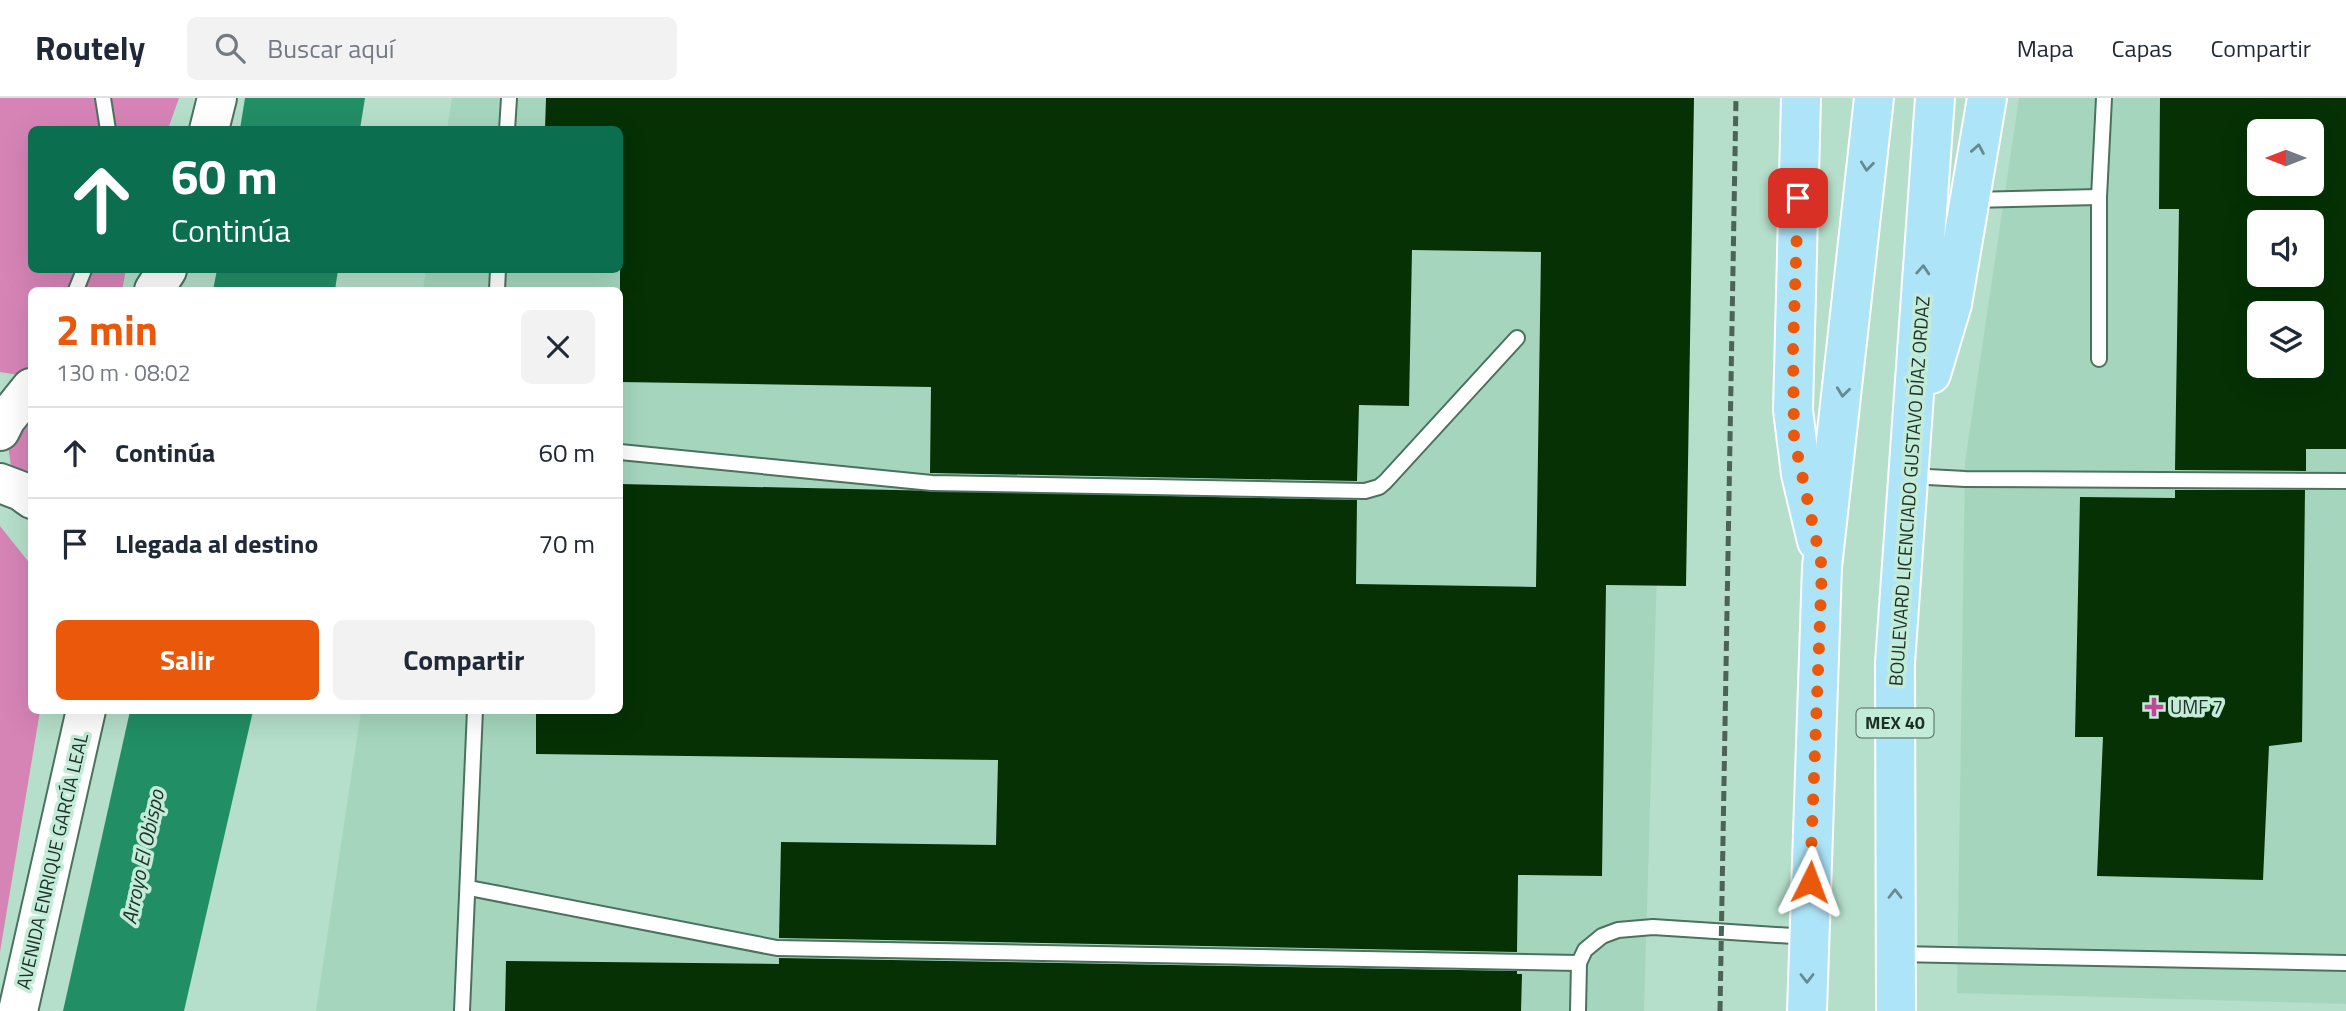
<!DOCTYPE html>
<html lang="es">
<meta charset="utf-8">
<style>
:root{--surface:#fff;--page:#f2f2f3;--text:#1f2937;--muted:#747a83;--line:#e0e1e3;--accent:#ea580c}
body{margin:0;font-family:"Titillium Web",sans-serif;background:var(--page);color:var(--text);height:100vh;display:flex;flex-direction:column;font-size:26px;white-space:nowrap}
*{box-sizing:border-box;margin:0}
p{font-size:23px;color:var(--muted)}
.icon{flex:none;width:38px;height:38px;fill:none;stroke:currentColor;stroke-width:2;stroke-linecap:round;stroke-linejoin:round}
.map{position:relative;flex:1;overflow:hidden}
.sheet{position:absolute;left:28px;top:189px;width:595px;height:427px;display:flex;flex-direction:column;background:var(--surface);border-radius:10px;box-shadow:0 7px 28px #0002}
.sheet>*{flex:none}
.hud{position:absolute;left:28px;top:28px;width:595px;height:147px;border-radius:10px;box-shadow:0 7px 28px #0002;background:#0b6e4f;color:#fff;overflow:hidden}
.needle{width:46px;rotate:270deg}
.buttons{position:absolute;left:2247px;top:21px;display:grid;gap:14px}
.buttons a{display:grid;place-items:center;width:77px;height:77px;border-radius:10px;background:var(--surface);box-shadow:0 7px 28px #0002;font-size:35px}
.pin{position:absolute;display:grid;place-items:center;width:60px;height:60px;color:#fff;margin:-30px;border-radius:14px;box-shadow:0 4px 10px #0006}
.me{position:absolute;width:77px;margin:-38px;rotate:3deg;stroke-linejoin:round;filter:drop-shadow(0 0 5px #0008)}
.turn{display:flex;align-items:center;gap:24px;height:147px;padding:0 28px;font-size:32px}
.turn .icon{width:91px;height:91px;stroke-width:2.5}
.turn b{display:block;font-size:49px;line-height:60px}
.round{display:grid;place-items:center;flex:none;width:74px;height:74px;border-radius:10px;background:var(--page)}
.overview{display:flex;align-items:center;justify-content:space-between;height:119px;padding:0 28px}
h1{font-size:42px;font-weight:700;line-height:52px;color:var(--accent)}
.action{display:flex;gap:14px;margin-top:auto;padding:14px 28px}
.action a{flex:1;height:80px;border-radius:10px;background:var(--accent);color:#fff;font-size:28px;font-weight:700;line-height:80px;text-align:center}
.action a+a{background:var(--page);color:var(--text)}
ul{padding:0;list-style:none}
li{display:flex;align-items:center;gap:21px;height:91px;padding:0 28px;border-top:2px solid var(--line)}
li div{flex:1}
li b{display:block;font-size:26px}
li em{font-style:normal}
header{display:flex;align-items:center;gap:42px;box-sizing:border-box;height:98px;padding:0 35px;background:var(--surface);border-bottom:2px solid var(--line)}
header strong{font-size:33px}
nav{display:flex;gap:38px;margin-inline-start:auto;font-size:24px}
.search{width:490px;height:63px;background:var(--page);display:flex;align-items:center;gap:18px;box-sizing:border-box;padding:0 24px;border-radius:10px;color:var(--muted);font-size:26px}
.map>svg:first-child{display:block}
.built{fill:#a5d6bd;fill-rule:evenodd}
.green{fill:#d684b6}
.water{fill:#228e66}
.building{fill:#053105;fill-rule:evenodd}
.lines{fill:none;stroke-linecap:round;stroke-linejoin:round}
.lane-casing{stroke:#4b715f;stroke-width:18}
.secondary-casing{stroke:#4b715f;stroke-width:42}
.primary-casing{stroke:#fff;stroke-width:42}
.lane{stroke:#fff;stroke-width:14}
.secondary{stroke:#fff;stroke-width:38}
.primary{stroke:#ade4f7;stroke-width:38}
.rail{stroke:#4c6357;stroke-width:5;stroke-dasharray:10 5;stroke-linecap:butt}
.oneway{stroke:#668a8f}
.route{stroke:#ea580c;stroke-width:12;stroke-dasharray:0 21.6}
.poi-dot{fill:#c04698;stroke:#c2ecd7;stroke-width:2.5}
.labels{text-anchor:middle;stroke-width:7;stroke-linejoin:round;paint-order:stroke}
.shield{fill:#c2ecd7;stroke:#50685c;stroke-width:2}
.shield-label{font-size:18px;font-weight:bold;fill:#1f2f27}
.street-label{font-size:19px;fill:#1f2f27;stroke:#c2ecd7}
.poi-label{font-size:19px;fill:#1f2f27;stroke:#c2ecd7;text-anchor:start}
.water-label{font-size:21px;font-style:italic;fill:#1d3328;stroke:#c2ecd7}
</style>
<header>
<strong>Routely</strong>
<div class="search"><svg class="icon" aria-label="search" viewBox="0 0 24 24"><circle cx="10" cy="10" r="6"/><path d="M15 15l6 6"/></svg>Buscar aquí</div>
<nav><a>Mapa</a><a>Capas</a><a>Compartir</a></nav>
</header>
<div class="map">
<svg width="2346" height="913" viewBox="0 0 2346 913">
<rect width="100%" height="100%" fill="#b5dfca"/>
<g class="built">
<polygon points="452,0 1671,0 1644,913 316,913 361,613 620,612 620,192 423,192 426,172 620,172 620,32 447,31"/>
<path d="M2019,0H2346V906L1957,895L1965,364ZM2259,33H2312V86H2259ZM2259,124H2312V177H2259ZM2259,215H2312V268H2259Z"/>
</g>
<g class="green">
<polygon points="0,0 179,0 168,31 32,32 32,172 126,172 122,192 32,192 31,279 0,274"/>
<polygon points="31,323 31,385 11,367 8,348 25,325"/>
<polygon points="0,428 31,467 32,612 40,613 0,854"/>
</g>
<g class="water">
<polygon points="245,0 365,0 360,31 240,31"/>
<polygon points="217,172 338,172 335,192 213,192"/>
<polygon points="130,613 253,613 184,913 63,913"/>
</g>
<g class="building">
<polygon points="546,0 1694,0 1686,488 1606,487 1602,778 1518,777 1517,854 779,840 781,744 996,747 998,662 536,656 536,612 620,612 620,386 1357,402 1356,486 1536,489 1541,154 1412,152 1409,308 1359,307 1357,383 930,375 931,289 620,284 620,32 545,32"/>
<path d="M2160,0H2346V351H2306V373L2175,372L2179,111H2159ZM2259,33H2312V86H2259ZM2259,124H2312V177H2259ZM2259,215H2312V268H2259Z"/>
<polygon points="2175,392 2305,392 2302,644 2269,648 2263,782 2097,778 2103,639 2075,639 2080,399 2175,400"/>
<polygon points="779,860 1517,873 1517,876 1522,876 1521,913 505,913 506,863 779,866"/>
</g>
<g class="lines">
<g class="lane-casing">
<g id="lane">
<polyline points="103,0 108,32"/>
<polyline points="507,32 509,0"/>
<polyline points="1971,102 2099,99"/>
<polyline points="76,192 84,172"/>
<polyline points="497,192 498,172"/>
<polyline points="2099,261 2099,99 2104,0"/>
<polyline points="620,354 932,385 1365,393 1379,389 1385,384 1517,240"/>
<polyline points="1909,378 1965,381 2346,383"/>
<polyline points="469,790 777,850 1579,865"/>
<polyline points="1896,856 2346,865"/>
<polyline points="462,913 475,612"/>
<polyline points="1578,913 1579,865 1585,852 1602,838 1618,832 1653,829 1808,839"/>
</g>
</g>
<g class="secondary-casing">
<g id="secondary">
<polyline points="209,32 217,0"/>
<polyline points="154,192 167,172"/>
<polyline points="0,333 6,321 31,290"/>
<polyline points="0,385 21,393 32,401"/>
<polyline points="18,913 86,612"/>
</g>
</g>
<g class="primary-casing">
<g id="primary">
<polyline points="1801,0 1793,312 1801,376 1817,443"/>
<polyline points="1931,276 1952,206 1987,0"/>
<polyline points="1807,913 1822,469 1874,0"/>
<polyline points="1896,913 1895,565 1935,0"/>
</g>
</g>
<use href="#lane" class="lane"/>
<use href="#secondary" class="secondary"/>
<use href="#primary" class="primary"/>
<polyline class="rail" points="1720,913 1736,0"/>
</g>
<defs><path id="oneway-chevron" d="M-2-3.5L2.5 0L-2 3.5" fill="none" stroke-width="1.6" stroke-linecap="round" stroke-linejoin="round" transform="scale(1.75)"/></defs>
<g class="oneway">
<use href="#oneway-chevron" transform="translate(1978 51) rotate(-80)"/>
<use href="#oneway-chevron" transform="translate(1867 68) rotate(96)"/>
<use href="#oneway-chevron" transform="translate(1923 172) rotate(-86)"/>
<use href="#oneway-chevron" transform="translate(1843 294) rotate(97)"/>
<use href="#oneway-chevron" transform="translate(1895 796) rotate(-90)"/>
<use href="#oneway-chevron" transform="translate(1807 880) rotate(90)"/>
</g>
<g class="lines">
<polyline class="route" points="1798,100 1793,252 1794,340 1822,469 1810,784"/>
</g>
<path class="poi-dot" d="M2150.5 598.5h7v7h7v7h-7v7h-7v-7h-7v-7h7z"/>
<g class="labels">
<rect class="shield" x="1856.5" y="610.5" width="77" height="29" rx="5"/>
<g class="shield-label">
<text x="1895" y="631">MEX 40</text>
</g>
<g class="street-label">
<text transform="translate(1909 393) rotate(-86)" y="7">BOULEVARD LICENCIADO GUSTAVO DÍAZ ORDAZ</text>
<text transform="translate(52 763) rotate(-77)" y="7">AVENIDA ENRIQUE GARCÍA LEAL</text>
</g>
<g class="poi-label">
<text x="2170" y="616">UMF 7</text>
</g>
<g class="water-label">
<text transform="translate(143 759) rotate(-78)" y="7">Arroyo El Obispo</text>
</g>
</g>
</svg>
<div class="buttons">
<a><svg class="needle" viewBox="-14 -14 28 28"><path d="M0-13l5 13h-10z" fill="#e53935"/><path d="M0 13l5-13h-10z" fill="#747a83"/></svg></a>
<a><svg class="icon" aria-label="sound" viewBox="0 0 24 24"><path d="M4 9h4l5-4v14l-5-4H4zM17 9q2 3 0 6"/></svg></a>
<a><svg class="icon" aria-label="layers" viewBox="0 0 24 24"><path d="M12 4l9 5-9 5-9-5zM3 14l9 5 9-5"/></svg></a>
</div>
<div class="pin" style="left:1798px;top:100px;background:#d93025"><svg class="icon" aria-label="arrive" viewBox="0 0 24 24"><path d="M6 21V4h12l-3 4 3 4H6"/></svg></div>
<svg class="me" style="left:1810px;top:784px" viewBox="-20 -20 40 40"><path d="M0-17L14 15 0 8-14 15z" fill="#ea580c" stroke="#fff" stroke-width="4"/></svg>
<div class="hud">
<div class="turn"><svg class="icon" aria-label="ahead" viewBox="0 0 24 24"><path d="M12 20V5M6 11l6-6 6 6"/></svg><div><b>60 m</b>Continúa</div></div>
</div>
<section class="sheet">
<div class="overview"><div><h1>2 min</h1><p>130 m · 08:02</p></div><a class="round"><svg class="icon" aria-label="close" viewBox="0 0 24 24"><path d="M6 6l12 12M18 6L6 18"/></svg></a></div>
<ul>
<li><svg class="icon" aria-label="ahead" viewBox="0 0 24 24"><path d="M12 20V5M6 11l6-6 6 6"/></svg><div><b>Continúa</b></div><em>60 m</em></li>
<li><svg class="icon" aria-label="arrive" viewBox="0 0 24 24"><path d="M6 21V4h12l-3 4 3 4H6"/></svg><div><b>Llegada al destino</b></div><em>70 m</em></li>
</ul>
<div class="action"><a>Salir</a><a>Compartir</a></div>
</section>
</div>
